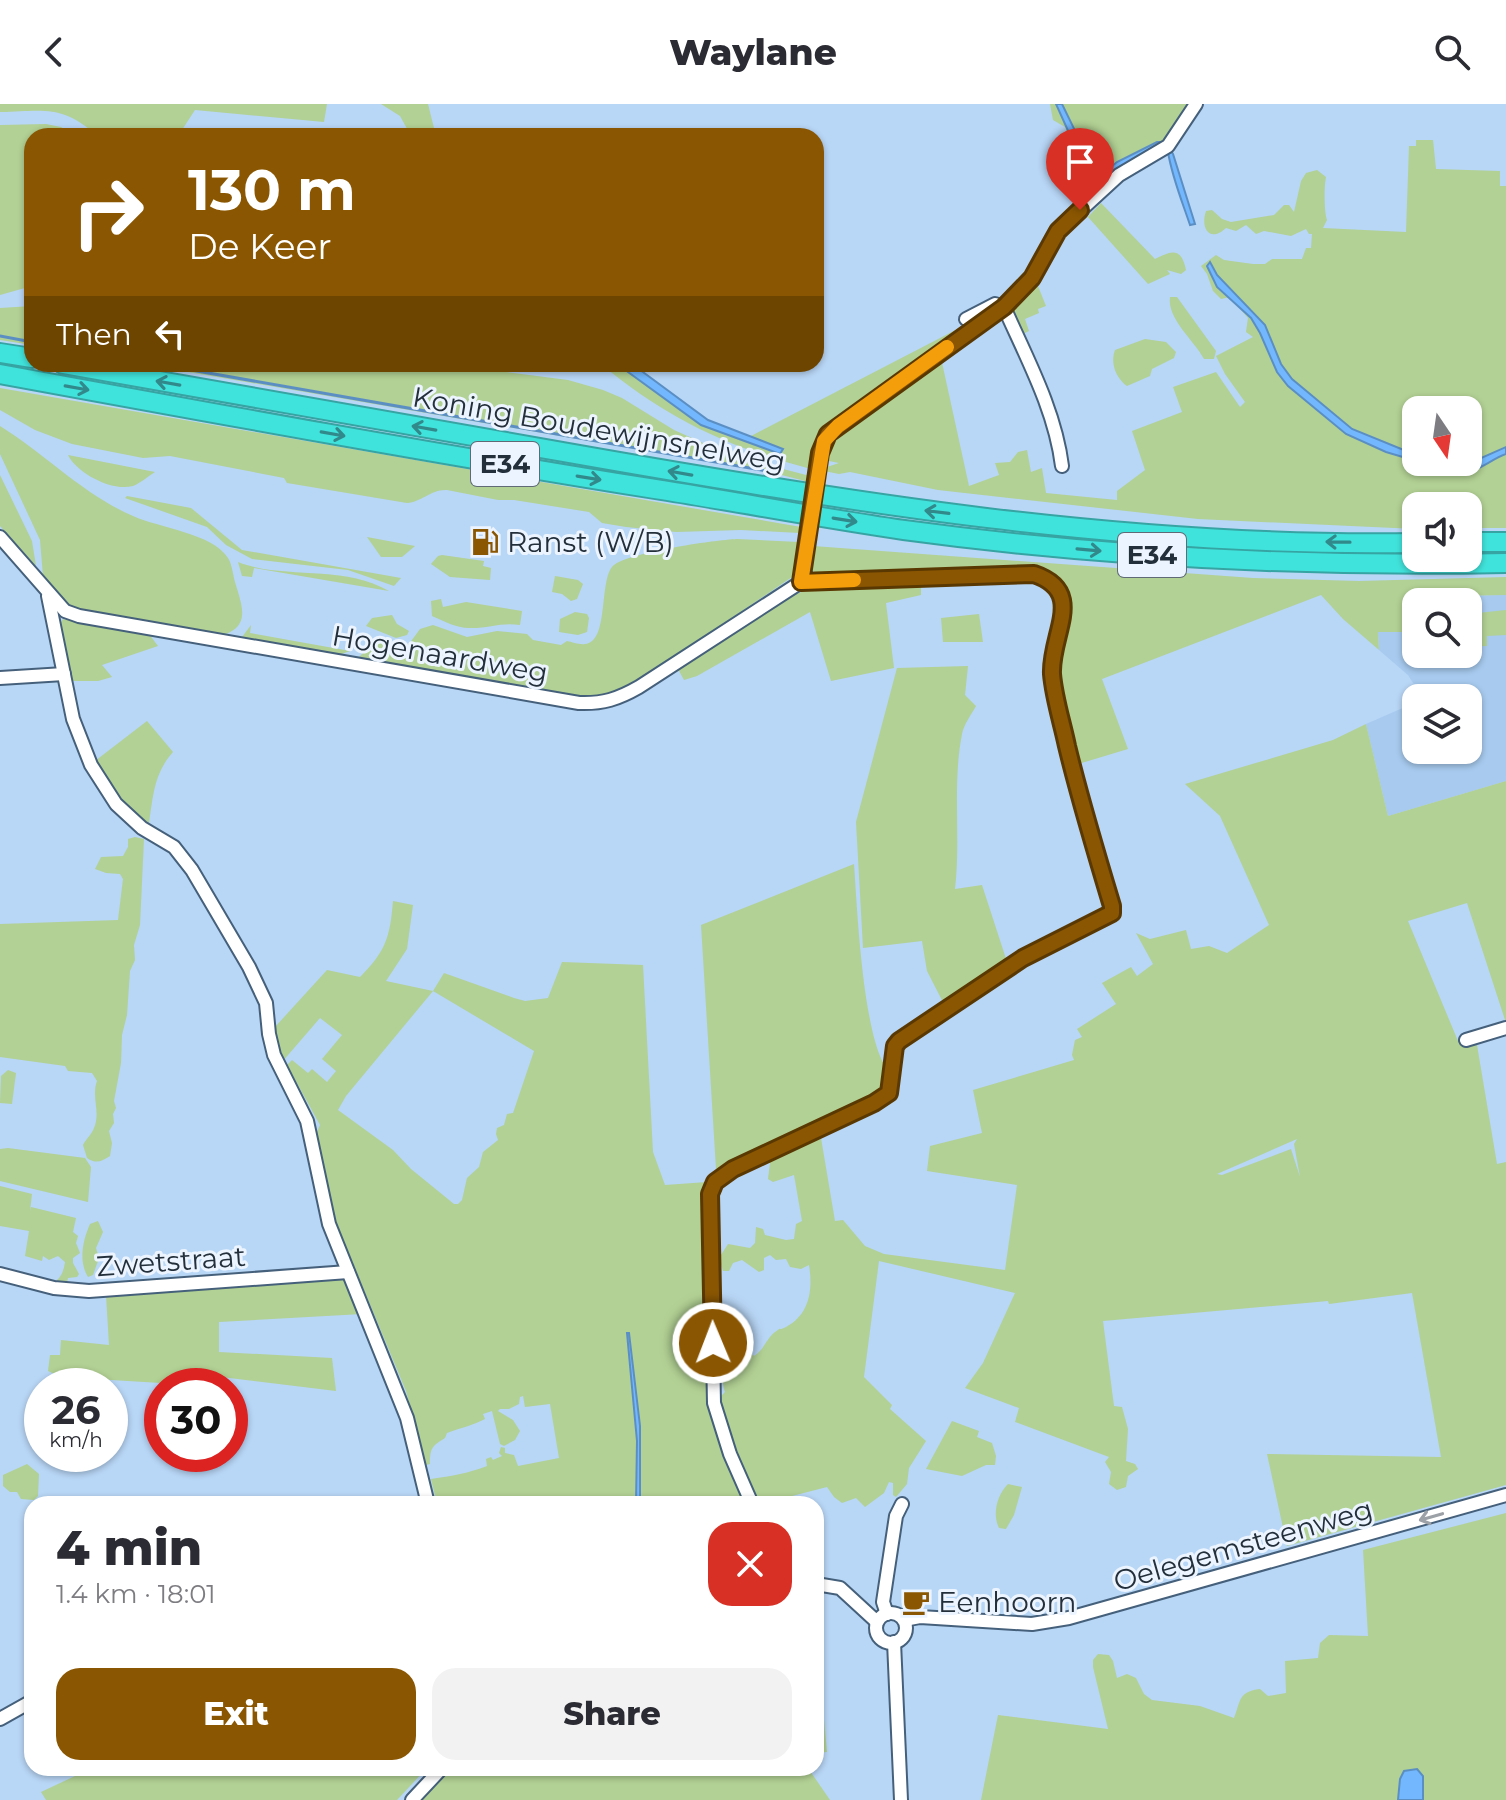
<!DOCTYPE html>
<meta charset="utf-8">
<style>
:root{--surface:#fff;--page:#f2f2f3;--text:#2b2b33;--muted:#7c7c81;--accent:#8a5602}
body{margin:0;font-family:Montserrat,sans-serif;background:var(--page);color:var(--text);height:100vh;display:flex;flex-direction:column;font-size:30px;white-space:nowrap}
*{box-sizing:border-box;margin:0}
p{font-size:26px;color:var(--muted)}
.icon{flex:none;width:44px;height:44px;fill:none;stroke:currentColor;stroke-width:2;stroke-linecap:round;stroke-linejoin:round}
.map{position:relative;flex:1;overflow:hidden}
.details{position:absolute;left:24px;top:1392px;width:800px;height:280px;display:flex;flex-direction:column;background:var(--surface);border-radius:24px;box-shadow:0 2px 6px #0004}
.details>*{flex:none}
.guide{position:absolute;left:24px;top:24px;width:800px;height:244px;border-radius:24px;box-shadow:0 2px 6px #0004;background:#8a5602;color:#fff;overflow:hidden}
.needle{width:52px;rotate:167deg}
.tools{position:absolute;left:1402px;top:292px;display:grid;gap:16px}
.tools a{display:grid;place-items:center;width:80px;height:80px;border-radius:16px;background:var(--surface);box-shadow:0 2px 6px #0004;font-size:40px}
.speed{position:absolute;left:24px;top:1264px;display:flex;gap:16px;font-size:40px;font-weight:700;text-align:center}
.speed>*{display:grid;place-content:center;width:104px;height:104px;border-radius:50%;background:var(--surface);box-shadow:0 2px 6px #0004;line-height:1}
.speed small{font-size:20px;font-weight:400}
.speed .limit{border:12px solid #d22;background:#fff;color:#111}
.pin{position:absolute;display:grid;place-items:center;width:68px;height:68px;color:#fff;margin:-82px -34px;border-radius:50% 50% 50% 0;rotate:-45deg;box-shadow:0 0 8px #0007}
.pin .icon{rotate:45deg}
.me{position:absolute;width:88px;margin:-44px;rotate:359deg;stroke-linejoin:round;filter:drop-shadow(0 0 6px #0008)}
.turn{display:flex;align-items:center;gap:28px;height:168px;padding:0 32px;font-size:36px}
.turn .icon{width:104px;height:104px;stroke-width:2.5}
.turn b{display:block;font-size:56px;line-height:68px}
.then{display:flex;align-items:center;height:76px;padding:0 32px;background:#0003;gap:16px;font-size:30px}
.round{display:grid;place-items:center;flex:none;width:84px;height:84px;border-radius:24px;background:var(--page)}
.head{display:flex;align-items:center;justify-content:space-between;height:136px;padding:0 32px}
h1{font-size:48px;font-weight:800;line-height:60px}
.primary-button{display:flex;gap:16px;margin-top:auto;padding:16px 32px}
.primary-button a{flex:1;height:92px;border-radius:24px;background:var(--accent);color:#fff;font-size:32px;font-weight:800;line-height:92px;text-align:center}
.primary-button a+a{background:var(--page);color:var(--text)}
header{display:flex;justify-content:space-between;align-items:center;height:104px;padding:0 32px;background:var(--surface);font-size:36px;font-weight:800}
.map>svg:first-child{display:block}
.built{fill:#a7caee;fill-rule:evenodd}
.green{fill:#b2d194;fill-rule:evenodd}
.water{fill:#73b8fe;stroke:#5b8fc4;stroke-width:2}
.lines{fill:none;stroke-linecap:round;stroke-linejoin:round}
.stream{stroke:#5b8fc4;stroke-width:3}
.minor-casing{stroke:#45607b;stroke-width:16}
.highway-casing{stroke:#36a4a3;stroke-width:22}
.minor{stroke:#fff;stroke-width:12}
.highway{stroke:#40e3db;stroke-width:18}
.minor-bridge-casing{stroke:#45607b;stroke-width:16;stroke-linecap:butt}
.minor-bridge{stroke:#fff;stroke-width:12}
.oneway{stroke:#32898b}
.oneway2{stroke:#9ca1a7}
.route-casing{stroke:#5a3801;stroke-width:20}
.route{stroke:#8a5602;stroke-width:14}
.slow{stroke:#f59e0b;stroke-width:14}
.labels{text-anchor:middle;stroke-width:6;stroke-linejoin:round;paint-order:stroke}
.shield{fill:#ecf5ff;stroke:#5f6a76;stroke-width:2}
.shield-label{font-size:26px;font-weight:bold;fill:#232f3b}
.street-label{font-size:28px;fill:#232f3b;stroke:#ecf5ff}
.poi-label{font-size:28px;fill:#232f3b;stroke:#ecf5ff;text-anchor:start}
</style>
<header><svg class="icon" aria-label="back" viewBox="0 0 24 24"><path d="M15 5l-7 7 7 7"/></svg>Waylane<svg class="icon" aria-label="search" viewBox="0 0 24 24"><circle cx="10" cy="10" r="6"/><path d="M15 15l6 6"/></svg></header>
<div class="map">
<svg width="1506" height="1696" viewBox="0 0 1506 1696">
<rect width="100%" height="100%" fill="#b8d6f6"/>
<path class="built" d="M1506,491V677L1388,712L1366,620L1412,600L1417,592V585L1408,571L1379,546L1378,528H1416V550H1468V498H1416V505L1406,504L1408,493ZM1416,594H1468V646H1416Z"/>
<g class="green">
<path d="M0,0H327L324,18L195,6L178,32H97C63,0 44,7 0,8Z"/>
<polygon points="381,0 428,0 436,32 411,32 400,12"/>
<path d="M1050,0H1190L1169,36L1087,95H1079C1072,84 1079,78 1082,67L1075,59L1078,56L1065,23L1053,16Z"/>
<polygon points="46,20 61,23 75,32 32,32 32,182 0,191 0,21"/>
<path d="M1416,36H1433L1436,65L1500,67V82H1506V424H1468V402H1416V425L1198,415L938,386L850,368L839,370L824,367V364L839,359L829,357L826,351L830,340L843,326L941,254L969,382L999,371L995,359L1010,358L1018,348L1027,346L1031,368L1042,364L1046,389L1117,396V387L1145,366L1132,327L1182,308L1173,283L1216,268L1240,303L1245,298L1225,270L1216,252L1253,233L1246,228L1248,214L1230,193L1221,195L1213,187L1207,170L1201,162L1216,151L1224,156L1253,160H1265L1272,155H1302L1306,144H1311L1312,130H1309L1306,125L1291,132L1264,127L1256,130L1246,121L1236,127L1226,124C1210,139 1200,125 1206,107L1212,106L1222,115L1231,118L1274,111L1284,101H1289L1294,108L1301,77L1306,69L1317,66L1326,73C1324,82 1324,108 1327,116L1323,124L1406,128L1409,42H1416ZM1272,239L1281,260L1292,275L1352,325L1416,351V306H1468V358H1445L1448,359V367L1402,353L1346,330L1277,268L1267,247Z"/>
<path d="M1101,99L1155,155C1171,147 1181,142 1186,166L1181,170L1167,166L1170,170L1148,180L1088,113Z"/>
<polygon points="1036,177 1046,202 1038,205 1039,209 1025,215 1029,227 1021,231 1011,207"/>
<path d="M1170,193H1177L1216,247L1214,255H1204C1194,236 1167,215 1170,193Z"/>
<polygon points="32,202 32,241 0,236 0,204"/>
<path d="M969,219L971,220L827,322L818,335L811,365C729,344 666,314 601,260H617L701,321L780,350L782,345L749,333Z"/>
<path d="M1145,235L1166,238L1176,248L1174,254L1152,265L1150,272L1127,282C1116,274 1110,259 1115,246Z"/>
<polygon points="142,260 444,260 568,276 603,286 622,294 674,326 730,351 810,372 809,378 774,369"/>
<path d="M0,284L801,423L800,429L741,426L676,428L626,423L602,419L589,408L514,396H498L447,386C431,385 422,398 407,399L287,379L284,374L170,352L143,354L72,340L35,326L0,306Z"/>
<path d="M0,322C45,350 84,391 133,412C159,424 212,429 228,454C232,460 233,471 235,478C242,502 252,523 220,532L92,509L69,501L43,472L40,436L0,350Z"/>
<path d="M68,351L155,368C148,372 141,379 133,382C111,388 76,368 68,351Z"/>
<polygon points="0,371 32,437 36,462 0,422"/>
<polygon points="127,392 191,404 242,446 401,474 394,482 348,466 252,455 226,441 207,423 125,394"/>
<polygon points="367,433 415,442 402,453 381,453"/>
<path d="M737,435L799,438L795,471L627,585L596,595L357,556L373,536L393,541L409,540L420,525L433,521L467,533L497,527L527,530L533,536L561,541L567,537C572,538 580,541 585,540C609,538 599,479 612,463C623,449 715,436 737,435Z"/>
<polygon points="813,442 1253,474 1359,477 1506,473 1506,491 1409,493 1406,504 1416,505 1416,528 1378,528 1379,546 1343,515 1321,491 1102,575 1128,645 1075,661 1056,573 1067,492 1056,475 1036,465 820,473 811,465"/>
<polygon points="442,451 484,457 483,462 491,464 490,476 450,473 431,460 438,452"/>
<path d="M238,458C283,476 342,460 389,487L254,464L252,473L242,472Z"/>
<polygon points="555,472 578,476 583,480 577,495 571,497 562,490 552,488"/>
<polygon points="921,481 921,491 886,499 894,564 831,577 810,508 697,572 684,576 678,565 787,494 806,486"/>
<path d="M441,495L443,503L466,498L522,507L520,521C501,518 486,525 469,524C456,524 444,517 432,512L431,497Z"/>
<polygon points="1506,506 1506,531 1487,532 1487,542 1468,543 1468,510"/>
<polygon points="575,508 587,510 589,514 587,528 578,531 559,528 560,515"/>
<polygon points="979,510 983,538 943,538 941,514"/>
<polygon points="392,511 397,520 409,527 407,531 396,534 366,522 372,514"/>
<polygon points="63,515 149,530 158,542 102,561 112,573 98,577 71,577 59,522"/>
<polygon points="251,521 250,529 350,547 336,552 244,537 242,533"/>
<path d="M968,562L965,591L976,602C971,611 964,620 962,630C952,681 961,734 955,785L982,781L1009,864L947,906L927,867L922,837L863,844L856,718L897,564Z"/>
<path d="M147,617L173,648C154,669 153,692 149,719L146,720L118,694L95,657Z"/>
<path d="M1366,620L1388,712L1506,677V919L1467,799L1408,817L1458,937L1463,939L1476,935L1497,1060L1506,1058V1381L1287,1442L1267,1350L1441,1353L1412,1189L1329,1200L1328,1197L1103,1217L1114,1302L1122,1303L1128,1325L1126,1357L1135,1360L1138,1365L1128,1372L1126,1383L1117,1386L1109,1380L1111,1368L1105,1358L1109,1353L1015,1318L1019,1304L965,1284L983,1259L1015,1189L879,1157L864,1273L892,1301L890,1305L926,1337L909,1364L907,1380L896,1393L893,1391V1379L889,1378L884,1389L865,1403L856,1394L842,1399L834,1393L827,1383L761,1400H437L431,1375C452,1372 469,1369 487,1362L486,1355L491,1353L493,1356L502,1352L499,1349L501,1343L505,1344V1349L514,1351L518,1362L559,1354L550,1300L525,1303L523,1292L520,1293L519,1300L509,1305H500L498,1307L513,1316L520,1327L515,1336L504,1342L500,1340L492,1307L483,1310L485,1315C474,1321 460,1324 447,1329L445,1334C432,1342 430,1344 430,1360L426,1361L406,1287L347,1145H341L304,1001L317,1028L320,1021L287,961L292,956L308,969L312,965L327,978L336,967L322,955L342,931L320,914L282,958L275,923L327,866L360,873C386,847 390,833 393,797L413,801L407,845L386,877L433,887L444,869L514,894L525,897L548,894L562,858L643,861L653,1048L665,1081L707,1078L716,1065L701,821L854,760C857,800 863,947 891,969L886,987L711,1078L718,1295L725,1288C720,1275 723,1244 723,1227H741L738,1238L754,1252C764,1246 766,1235 775,1228C784,1221 776,1228 786,1223C810,1210 813,1185 809,1161L801,1165L790,1163L786,1155L776,1156L770,1151L764,1154V1166L759,1168L742,1156L733,1159L729,1167H723L719,1154L728,1140L750,1144L755,1139L756,1123L763,1125L765,1131L786,1136L794,1135L796,1120L802,1117L794,1071L773,1078L768,1075L771,1051L820,1028L835,1117L843,1116L865,1142L884,1150L1005,1166L1017,1081L927,1067L930,1042L982,1029L973,986L1074,956L1072,951L1075,936L1082,933L1077,925L1116,900L1102,879L1131,863L1137,872L1153,860L1136,829L1150,835L1186,826L1191,845L1209,842L1227,849L1269,821L1220,712L1185,680L1333,636ZM433,887L534,947L513,1009L507,1010L504,1021L497,1024L496,1030L498,1036L483,1048L479,1063L467,1074L462,1096L458,1100H454L411,1065L393,1046L338,1006L346,992ZM1297,1035L1294,1040L1300,1073L1291,1045L1222,1071L1217,1070Z"/>
<path d="M135,733L144,735L140,821L134,841L135,856L130,867L127,911L122,931L121,959L114,997L116,1004L113,1010L114,1019L109,1027L112,1039L110,1052C101,1058 96,1060 87,1054L83,1041C86,1035 92,1030 94,1024C101,1008 91,993 97,977L92,969L68,967L65,962L0,953V820L118,816L123,775L120,770L106,769L95,765L101,753L123,752L128,743V735Z"/>
<polygon points="8,966 16,969 12,1000 0,999 1,972"/>
<polygon points="8,1044 85,1054 91,1063 88,1098 0,1077 0,1045"/>
<path d="M0,1082L32,1090L30,1107L31,1103L76,1114L73,1128L78,1132L76,1139L80,1149L73,1154V1159L79,1170L77,1173L68,1174L66,1183H58L57,1176C62,1172 64,1165 65,1158L58,1152L49,1156L43,1152L42,1157L25,1152L29,1127L0,1122Z"/>
<path d="M98,1117L103,1128L96,1144L99,1154L93,1171L88,1173C78,1157 83,1136 90,1120Z"/>
<polygon points="345,1172 362,1210 219,1218 219,1248 332,1254 336,1287 213,1272 211,1282 61,1273 48,1267 50,1251 60,1251 61,1236 109,1241 106,1191"/>
<polygon points="952,1317 979,1327 977,1333 992,1339 996,1352 995,1361 986,1361 962,1372 926,1365"/>
<polygon points="27,1360 39,1370 38,1392 34,1396 21,1395 17,1388 10,1388 3,1382 3,1371"/>
<path d="M1008,1380L1022,1383L1014,1411L1006,1425L999,1424C992,1410 997,1391 1008,1380Z"/>
<path d="M1506,1409V1696H981L998,1611L1108,1625L1093,1563V1556L1098,1550L1109,1551L1113,1557L1117,1574L1127,1570L1136,1574L1144,1590L1152,1596L1200,1602L1234,1614C1241,1596 1238,1588 1260,1585L1268,1592L1286,1589L1285,1557L1318,1554L1320,1539L1329,1531L1368,1532L1363,1446Z"/>
<polygon points="816,1591 822,1594 827,1648 816,1649"/>
<polygon points="92,1664 427,1664 397,1696 46,1696 41,1688"/>
<polygon points="450,1664 808,1664 830,1696 418,1696"/>
</g>
<g class="water">
<polygon points="1056,0 1062,0 1098,74 1117,58 1157,38 1164,38 1116,65 1097,85 1088,71"/>
<path d="M1171,47L1173,50L1195,120L1190,121C1182,97 1172,73 1168,48Z"/>
<polygon points="1210,158 1217,171 1265,221 1281,260 1292,275 1352,325 1416,351 1416,357 1386,348 1346,330 1288,282 1277,268 1260,229 1251,214 1217,183 1207,162"/>
<polygon points="617,260 632,260 708,316 783,345 780,350 701,321"/>
<path d="M1506,343V350C1491,355 1474,371 1457,370C1445,369 1431,361 1419,358H1445L1458,361L1470,359Z"/>
<polygon points="627,1229 629,1229 640,1322 640,1400 636,1400 637,1337"/>
<polygon points="1417,1665 1423,1672 1423,1696 1398,1696 1400,1675 1404,1667"/>
</g>
<g class="lines">
<g class="stream">
<polyline points="0,232 32,238"/>
<polyline points="157,260 773,368"/>
</g>
<g class="minor-casing">
<g id="minor">
<path d="M1004,203C1027,255 1055,306 1062,362"/>
<polyline points="966,215 995,200 1001,202"/>
<polyline points="820,349 828,330 1004,203 1032,174 1058,127 1119,71 1168,42 1196,0"/>
<path d="M0,433L65,507L79,512L579,599C603,600 618,595 639,583L801,478L1034,470C1087,488 1050,530 1053,570C1054,592 1061,614 1066,636C1079,692 1095,747 1112,802V809L1023,854L899,937L895,942L889,989L874,999L733,1065L713,1080L710,1094L714,1299L730,1350L752,1400"/>
<polyline points="48,492 73,615 91,661 116,700 142,724 174,743 192,766 249,863 266,899 269,930 274,951 307,1017 329,1120 407,1314 428,1400"/>
<polyline points="0,574 64,570"/>
<polyline points="1466,936 1506,924"/>
<polyline points="0,1170 54,1184 89,1187 348,1168"/>
<polyline points="816,1480 840,1484 877,1518"/>
<circle cx="891" cy="1524" r="15"/>
<polyline points="887,1510 883,1498 896,1412 902,1400"/>
<polyline points="904,1516 920,1513 1032,1520 1069,1514 1506,1391"/>
<polyline points="894,1538 901,1696"/>
<polyline points="0,1615 32,1597"/>
<polyline points="412,1696 442,1664"/>
</g>
</g>
<g class="highway-casing">
<g id="highway">
<polyline points="0,249 32,254"/>
<path d="M63,260C230,290 397,319 563,348C845,398 1130,444 1416,439"/>
<path d="M0,270C218,310 436,350 655,385C738,398 821,414 904,426C1103,453 1305,463 1506,459"/>
<polyline points="1468,438 1506,438"/>
</g>
</g>
<use href="#minor" class="minor"/>
<use href="#highway" class="highway"/>
<g class="minor-bridge-casing">
<polyline id="minor-bridge" points="804,454 820,349"/>
</g>
<use href="#minor-bridge" class="minor-bridge"/>
</g>
<defs><path id="oneway-shaft" d="M-6 0H5M1.5-3L5.5 0L1.5 3" fill="none" stroke-width="1.6" stroke-linecap="round" stroke-linejoin="round" transform="scale(2)"/></defs>
<g class="oneway">
<use href="#oneway-shaft" transform="translate(168 279) rotate(-170)"/>
<use href="#oneway-shaft" transform="translate(77 284) rotate(10)"/>
<use href="#oneway-shaft" transform="translate(424 324) rotate(-170)"/>
<use href="#oneway-shaft" transform="translate(333 330) rotate(10)"/>
<use href="#oneway-shaft" transform="translate(680 369) rotate(-170)"/>
<use href="#oneway-shaft" transform="translate(589 374) rotate(9)"/>
<use href="#oneway-shaft" transform="translate(937 408) rotate(-173)"/>
<use href="#oneway-shaft" transform="translate(845 416) rotate(9)"/>
<use href="#oneway-shaft" transform="translate(1338 438) rotate(-179)"/>
<use href="#oneway-shaft" transform="translate(1089 446) rotate(5)"/>
</g>
<use class="oneway2" href="#oneway-shaft" transform="translate(1431 1413) rotate(164)"/>
<g class="lines">
<g class="route-casing">
<path id="route" d="M713,1239L710,1090L715,1078L733,1065L874,999L889,989L895,942L899,937L1023,854L1112,809V802C1096,749 1080,696 1067,642C1062,618 1054,594 1052,570C1050,530 1087,488 1034,470L801,478L820,349L828,330L1004,203L1032,174L1058,127L1080,106"/>
</g>
<use href="#route" class="route"/>
<polyline class="slow" points="854,476 801,478 824,337 838,322 947,243"/>
</g>
<defs>
<g id="fuel-bare" transform="scale(2.16)"><path d="M-5.5-6h7V0h2V4h1.3V-2.5L3-4.5l.8-.8L6-3V5H2.5V1h-1V6h-7ZM-4.2-4.7v3.2H.2V-4.7Z" fill="#8a5602" stroke="#ecf5ff" stroke-width="2.5" paint-order="stroke"/></g>
<g id="cafe-bare" transform="scale(2.16)"><path d="M-5.5-4.5H6V0H3Q3 3.5 0 3.5H-2.5Q-5.5 3.5-5.5 0ZM3-3.2v2h1.7v-2ZM-6 4.5H4V6H-6Z" fill="#8a5602" stroke="#ecf5ff" stroke-width="2.5" paint-order="stroke"/></g>
</defs>
<g fill-rule="evenodd">
<use href="#fuel-bare" x="485" y="438"/>
<use href="#cafe-bare" x="916" y="1498"/>
</g>
<g class="labels">
<g class="shield">
<rect x="471" y="338" width="68" height="44" rx="6"/>
<rect x="1118" y="429" width="68" height="44" rx="6"/>
</g>
<g class="shield-label">
<text x="505" y="369">E34</text>
<text x="1152" y="460">E34</text>
</g>
<g class="street-label">
<text transform="translate(599 325) rotate(10)" y="10">Koning Boudewijnsnelweg</text>
<text transform="translate(440 550) rotate(10)" y="10">Hogenaardweg</text>
<text transform="translate(171 1157) rotate(-4)" y="10">Zwetstraat</text>
<text transform="translate(1243 1441) rotate(-16)" y="10">Oelegemsteenweg</text>
</g>
<g class="poi-label">
<text x="507" y="448">Ranst (W/B)</text>
<text x="938" y="1508">Eenhoorn</text>
</g>
</g>
</svg>
<div class="tools">
<a><svg class="needle" viewBox="-14 -14 28 28"><path d="M0-13l5 13h-10z" fill="#e53935"/><path d="M0 13l5-13h-10z" fill="#7c7c81"/></svg></a>
<a><svg class="icon" aria-label="sound" viewBox="0 0 24 24"><path d="M4 9h4l5-4v14l-5-4H4zM17 9q2 3 0 6"/></svg></a>
<a><svg class="icon" aria-label="search" viewBox="0 0 24 24"><circle cx="10" cy="10" r="6"/><path d="M15 15l6 6"/></svg></a>
<a><svg class="icon" aria-label="layers" viewBox="0 0 24 24"><path d="M12 4l9 5-9 5-9-5zM3 14l9 5 9-5"/></svg></a>
</div>
<div class="speed"><div>26<small>km/h</small></div><div class="limit">30</div></div>
<div class="pin" style="left:1080px;top:106px;background:#d93025"><svg class="icon" aria-label="arrive" viewBox="0 0 24 24"><path d="M6 21V4h12l-3 4 3 4H6"/></svg></div>
<svg class="me" style="left:713px;top:1239px" viewBox="-20 -20 40 40"><circle r="17" fill="#8a5602" stroke="#fff" stroke-width="3"/><path d="M0-11L8 9 0 5-8 9z" fill="#fff"/></svg>
<div class="guide">
<div class="turn"><svg class="icon" aria-label="right" viewBox="0 0 24 24"><path d="M7 20v-9h11M14 6l5 5-5 5"/></svg><div><b>130 m</b>De Keer</div></div>
<div class="then">Then<svg class="icon" aria-label="left" viewBox="0 0 24 24"><path d="M17 20v-9H6M10 6l-5 5 5 5"/></svg></div>
</div>
<section class="details">
<div class="head"><div><h1>4 min</h1><p>1.4 km · 18:01</p></div><a class="round" style="background:#d93025;color:#fff"><svg class="icon" aria-label="close" viewBox="0 0 24 24"><path d="M6 6l12 12M18 6L6 18"/></svg></a></div>
<div class="primary-button"><a>Exit</a><a>Share</a></div>
</section>
</div>
